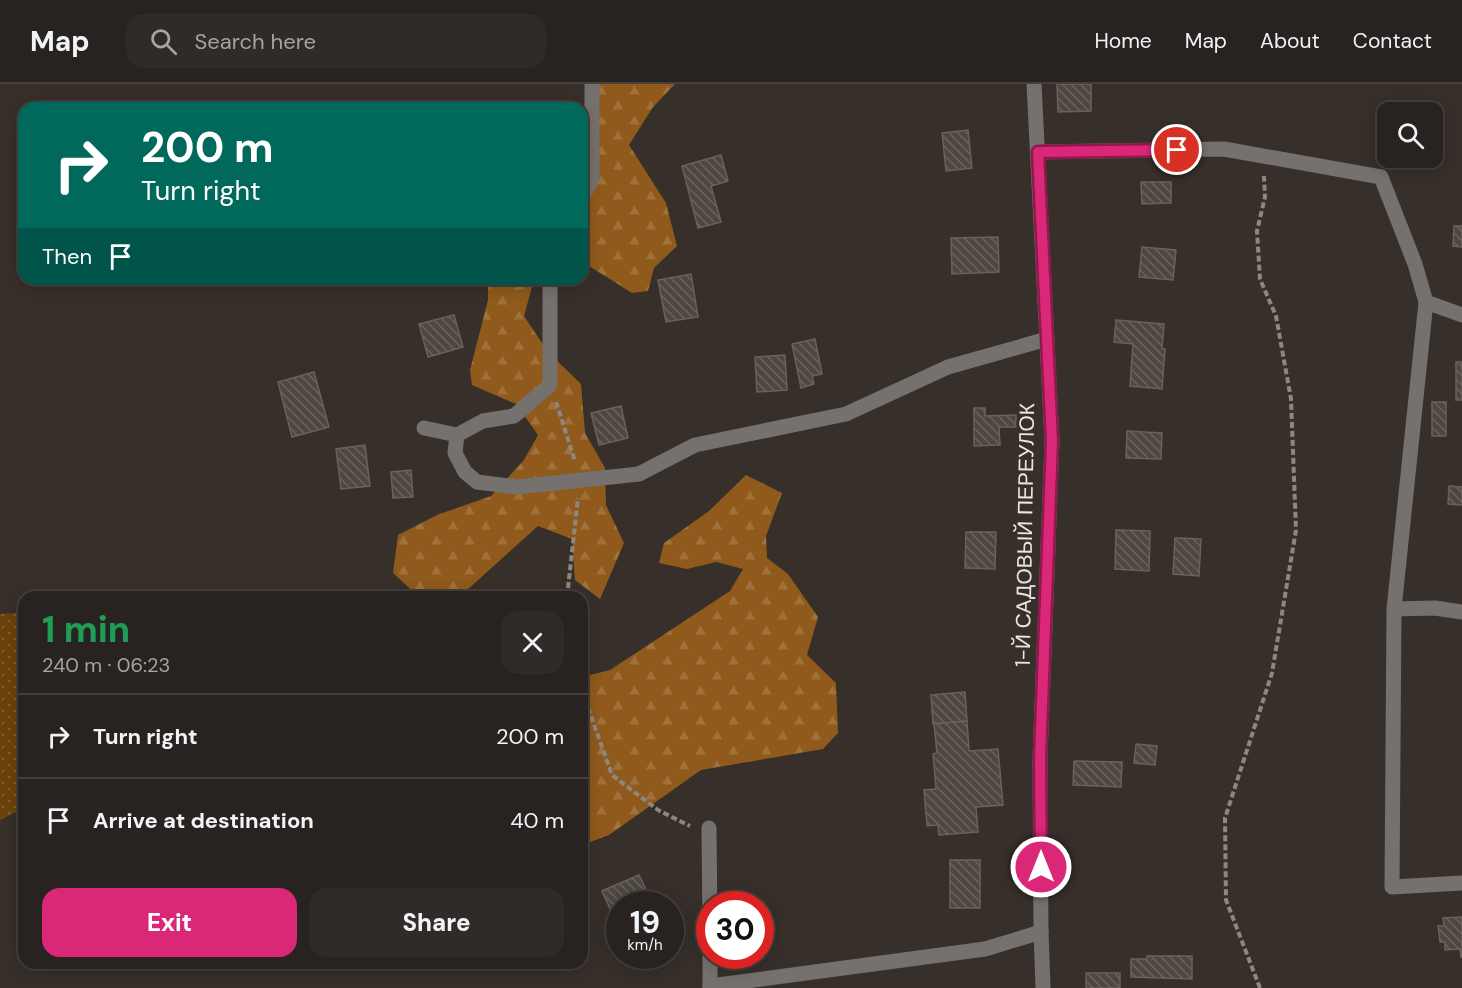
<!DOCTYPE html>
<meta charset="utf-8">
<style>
:root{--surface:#282320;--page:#302b29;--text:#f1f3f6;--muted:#a5a4a5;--line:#44403e;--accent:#db2777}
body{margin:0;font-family:"DM Sans",sans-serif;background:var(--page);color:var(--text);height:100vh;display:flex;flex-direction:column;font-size:22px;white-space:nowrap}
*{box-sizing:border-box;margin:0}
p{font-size:20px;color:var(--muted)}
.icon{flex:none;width:33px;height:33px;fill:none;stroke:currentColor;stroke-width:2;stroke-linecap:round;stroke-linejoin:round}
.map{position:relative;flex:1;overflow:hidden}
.side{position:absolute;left:18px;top:507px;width:570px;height:378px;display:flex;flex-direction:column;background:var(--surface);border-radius:18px;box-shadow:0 3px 15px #0003,0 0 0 2px var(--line)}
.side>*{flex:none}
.banner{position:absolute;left:18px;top:18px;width:570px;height:183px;border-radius:18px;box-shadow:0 3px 15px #0003,0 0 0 2px var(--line);background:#00695c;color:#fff;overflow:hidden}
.buttons{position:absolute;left:1377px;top:18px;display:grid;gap:12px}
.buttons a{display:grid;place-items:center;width:66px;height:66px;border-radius:12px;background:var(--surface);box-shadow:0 3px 15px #0003,0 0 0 2px var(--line);font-size:30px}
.speed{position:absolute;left:606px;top:807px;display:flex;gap:12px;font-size:30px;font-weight:700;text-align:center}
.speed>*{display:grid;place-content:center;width:78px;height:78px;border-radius:50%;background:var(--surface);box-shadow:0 3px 15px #0003,0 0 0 2px var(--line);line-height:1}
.speed small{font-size:15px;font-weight:400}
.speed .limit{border:9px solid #d22;background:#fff;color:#111}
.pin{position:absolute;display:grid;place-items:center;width:51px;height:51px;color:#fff;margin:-26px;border:3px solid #fff;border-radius:50%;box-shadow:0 2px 6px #0007}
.me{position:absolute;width:66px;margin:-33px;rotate:0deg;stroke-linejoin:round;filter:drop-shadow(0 0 4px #0008)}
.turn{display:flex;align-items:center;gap:21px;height:126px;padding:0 24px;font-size:27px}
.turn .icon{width:78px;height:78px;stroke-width:2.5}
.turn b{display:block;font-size:42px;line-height:51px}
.then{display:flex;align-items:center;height:57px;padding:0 24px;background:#0003;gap:12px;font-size:22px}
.round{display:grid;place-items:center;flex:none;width:63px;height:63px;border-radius:18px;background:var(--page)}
.headline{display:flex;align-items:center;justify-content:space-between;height:102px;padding:0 24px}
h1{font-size:36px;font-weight:800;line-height:45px;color:#1e9e55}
.primary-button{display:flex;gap:12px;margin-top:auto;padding:12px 24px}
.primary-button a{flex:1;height:69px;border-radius:18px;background:var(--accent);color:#fff;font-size:24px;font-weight:800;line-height:69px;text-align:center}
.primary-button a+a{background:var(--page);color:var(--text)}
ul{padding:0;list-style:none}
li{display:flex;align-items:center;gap:18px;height:84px;padding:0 24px;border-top:2px solid var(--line)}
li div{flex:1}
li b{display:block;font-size:22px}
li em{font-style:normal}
header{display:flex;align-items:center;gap:36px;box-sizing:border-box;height:84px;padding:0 30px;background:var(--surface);border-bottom:2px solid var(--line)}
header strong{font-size:28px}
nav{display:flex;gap:33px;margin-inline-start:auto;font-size:21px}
.search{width:420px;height:54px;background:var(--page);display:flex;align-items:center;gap:15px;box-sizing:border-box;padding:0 21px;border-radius:18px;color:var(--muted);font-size:22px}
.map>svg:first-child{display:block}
.grass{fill:url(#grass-dots)}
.forest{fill:url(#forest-firs)}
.building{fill:url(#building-back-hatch);stroke:#69625c;stroke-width:1.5}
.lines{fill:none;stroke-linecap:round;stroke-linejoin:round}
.path{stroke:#8d8783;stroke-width:4;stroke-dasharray:6 3;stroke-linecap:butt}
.minor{stroke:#74716e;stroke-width:15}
.route-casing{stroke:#8e194d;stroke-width:15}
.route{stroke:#db2777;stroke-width:10}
.labels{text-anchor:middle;stroke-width:6;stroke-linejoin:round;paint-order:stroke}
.street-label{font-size:21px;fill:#eae6e2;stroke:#362f2a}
</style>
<header>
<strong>Map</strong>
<div class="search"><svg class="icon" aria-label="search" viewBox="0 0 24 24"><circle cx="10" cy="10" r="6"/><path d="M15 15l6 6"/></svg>Search here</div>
<nav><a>Home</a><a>Map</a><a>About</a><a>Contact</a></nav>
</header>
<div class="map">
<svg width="1462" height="904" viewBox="0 0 1462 904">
<defs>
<pattern id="grass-dots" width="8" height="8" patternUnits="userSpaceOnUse" patternTransform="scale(1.5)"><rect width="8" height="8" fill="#6c420c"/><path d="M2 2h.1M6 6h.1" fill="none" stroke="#815d2f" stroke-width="1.8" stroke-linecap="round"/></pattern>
<pattern id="forest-firs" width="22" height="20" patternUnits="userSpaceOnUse" patternTransform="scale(1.5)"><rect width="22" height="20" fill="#8f5a1b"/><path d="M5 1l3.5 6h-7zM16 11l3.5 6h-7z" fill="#9f723c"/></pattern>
<pattern id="building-back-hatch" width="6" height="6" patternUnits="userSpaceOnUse" patternTransform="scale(1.5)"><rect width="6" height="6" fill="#4e4741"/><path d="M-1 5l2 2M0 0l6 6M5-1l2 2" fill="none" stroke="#68625c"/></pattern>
</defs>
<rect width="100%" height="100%" fill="#362f2a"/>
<polygon class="grass" points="24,528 24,724 0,736 0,530"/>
<g class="forest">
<polygon points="599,0 675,0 653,23 629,61 666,119 677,162 654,184 648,207 632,209 589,182 582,184 582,42"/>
<polygon points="488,195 546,195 533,199 524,232 548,268 581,300 585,349 605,384 606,421 624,459 600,515 575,496 572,455 538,442 466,507 445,513 419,513 393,489 398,451 437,431 491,412 524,376 538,351 516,320 472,301 470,286 488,216"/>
<polygon points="746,391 782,409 766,452 767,474 788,490 818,533 807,571 836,599 838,649 823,665 701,686 609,751 582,761 582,593 610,586 730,507 743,485 716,478 687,485 659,479 664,459 709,427"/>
</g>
<g class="building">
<polygon points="1057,0 1091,0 1091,27 1058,28"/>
<polygon points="968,46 972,84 946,87 942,49"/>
<polygon points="721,71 728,97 711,102 721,138 698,144 682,82"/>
<polygon points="1141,98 1171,98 1171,119 1142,120"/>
<polygon points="1454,142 1462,142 1462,163 1453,162"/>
<polygon points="998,153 999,188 952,190 951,154"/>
<polygon points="1142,163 1176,166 1173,196 1139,193"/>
<polygon points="691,190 698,233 666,238 658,196"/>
<polygon points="454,231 463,263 428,273 419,240"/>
<polygon points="1116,236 1164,240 1162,265 1165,265 1162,305 1130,302 1133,260 1114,258"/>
<polygon points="815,255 822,290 812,292 814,300 801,304 792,260"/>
<polygon points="785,271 787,306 757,308 755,273"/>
<rect x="1456" y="278" width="6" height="38"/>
<polygon points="314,288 329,343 292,353 278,298"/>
<rect x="1432" y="318" width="14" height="34"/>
<polygon points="621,322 628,354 599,361 591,329"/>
<polygon points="974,324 985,324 985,332 1016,331 1016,343 999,343 1000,361 974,362"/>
<polygon points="1127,347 1162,349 1161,375 1126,374"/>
<polygon points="365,361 370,402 341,405 336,365"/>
<polygon points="411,386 413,413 393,414 391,388"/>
<polygon points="1449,402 1462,403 1462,421 1448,420"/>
<polygon points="1116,446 1150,447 1149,487 1115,485"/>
<polygon points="966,448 996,448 995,485 965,484"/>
<polygon points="1175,454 1201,455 1199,492 1173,490"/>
<polygon points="965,608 967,637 933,640 931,611"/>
<polygon points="967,637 969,667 998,665 1003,721 976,723 978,748 939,751 938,741 927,742 924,706 936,705 933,670 937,669 934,640"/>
<polygon points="1136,660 1157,662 1155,681 1134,679"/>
<polygon points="1074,677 1122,678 1121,703 1073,701"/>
<rect x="950" y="776" width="30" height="48"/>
<polygon points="639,791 653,820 620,820 620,836 616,838 602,807"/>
<polygon points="1462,833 1462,873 1461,873 1460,865 1445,866 1445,858 1440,858 1438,842 1444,842 1443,834"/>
<polygon points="1147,872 1192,872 1192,895 1131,893 1131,875 1147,875"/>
<rect x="1086" y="889" width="34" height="15"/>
</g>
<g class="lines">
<g class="path">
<polyline points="556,318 575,377"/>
<polyline points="567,513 578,414"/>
<polyline points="582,607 612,691 658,726 690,742"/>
<polyline points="1260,904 1226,816 1225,734 1272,589 1296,446 1291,315 1276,232 1260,195 1257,147 1265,113 1264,92"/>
</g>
<g class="minor">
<polyline points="1034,0 1052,357 1040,674 1041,848 1043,904"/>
<polyline points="1038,68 1224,65 1381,93 1415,180 1426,218 1394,525 1392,803 1462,799"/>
<polyline points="582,114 592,95 592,0"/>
<polyline points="1426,218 1462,231"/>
<polyline points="424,344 457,351 455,369 465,388 477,398 517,403 639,390 695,361 846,330 948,283 1047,255"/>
<polyline points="457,351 483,337 514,332 550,301 550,195"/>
<polyline points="1394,525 1435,524 1462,528"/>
<polyline points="709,744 710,841"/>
<polyline points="710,872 710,904"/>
<polyline points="710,902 985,865 1041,848"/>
</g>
</g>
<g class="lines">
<g class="route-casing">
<polyline id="route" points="1041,783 1040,674 1052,357 1038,68 1177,66"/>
</g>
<use href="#route" class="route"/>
</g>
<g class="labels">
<g class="street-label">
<text transform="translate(1025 451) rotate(-89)" y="7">1-Й САДОВЫЙ ПЕРЕУЛОК</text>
</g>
</g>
</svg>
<div class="buttons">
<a><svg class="icon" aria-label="search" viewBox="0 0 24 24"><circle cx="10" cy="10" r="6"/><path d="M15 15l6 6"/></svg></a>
</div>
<div class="speed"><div>19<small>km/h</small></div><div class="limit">30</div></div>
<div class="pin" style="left:1177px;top:66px;background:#d93025"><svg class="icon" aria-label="arrive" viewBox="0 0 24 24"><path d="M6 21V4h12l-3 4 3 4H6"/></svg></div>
<svg class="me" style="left:1041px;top:783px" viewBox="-20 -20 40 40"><circle r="17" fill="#db2777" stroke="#fff" stroke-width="3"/><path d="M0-11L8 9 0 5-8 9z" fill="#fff"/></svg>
<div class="banner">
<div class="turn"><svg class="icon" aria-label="right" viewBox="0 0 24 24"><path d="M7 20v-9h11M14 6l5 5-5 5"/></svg><div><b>200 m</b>Turn right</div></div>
<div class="then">Then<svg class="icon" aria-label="arrive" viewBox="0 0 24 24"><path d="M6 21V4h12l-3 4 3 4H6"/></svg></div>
</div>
<section class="side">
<div class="headline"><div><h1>1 min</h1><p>240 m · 06:23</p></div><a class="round"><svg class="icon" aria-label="close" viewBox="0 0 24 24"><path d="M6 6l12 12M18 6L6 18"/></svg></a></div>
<ul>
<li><svg class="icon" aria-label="right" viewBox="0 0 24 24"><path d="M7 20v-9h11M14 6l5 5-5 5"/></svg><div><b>Turn right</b></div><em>200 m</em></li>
<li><svg class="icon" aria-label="arrive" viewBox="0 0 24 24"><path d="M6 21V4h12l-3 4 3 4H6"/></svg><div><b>Arrive at destination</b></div><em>40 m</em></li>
</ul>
<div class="primary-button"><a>Exit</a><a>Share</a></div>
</section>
</div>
